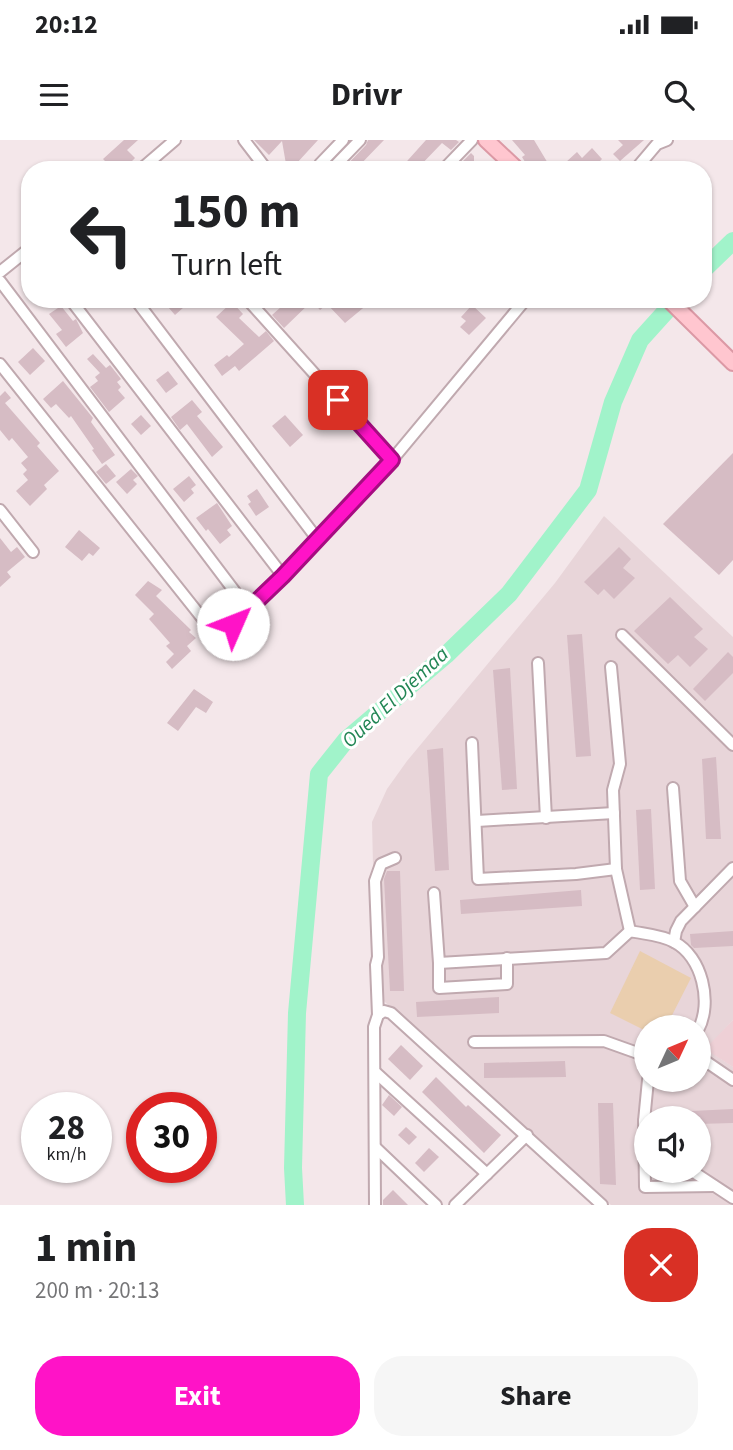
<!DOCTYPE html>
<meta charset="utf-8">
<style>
:root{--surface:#fff;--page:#f6f6f6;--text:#202124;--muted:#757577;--accent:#ff13c7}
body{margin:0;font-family:"Source Sans 3",sans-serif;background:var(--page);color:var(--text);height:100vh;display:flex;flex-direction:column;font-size:26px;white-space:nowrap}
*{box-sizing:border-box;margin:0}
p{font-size:23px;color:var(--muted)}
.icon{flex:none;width:38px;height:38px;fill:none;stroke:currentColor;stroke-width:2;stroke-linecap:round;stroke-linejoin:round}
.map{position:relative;height:1065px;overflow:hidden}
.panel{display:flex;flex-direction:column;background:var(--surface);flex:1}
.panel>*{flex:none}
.banner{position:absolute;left:21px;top:21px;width:691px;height:147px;border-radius:28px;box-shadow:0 2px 5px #0004;background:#fff;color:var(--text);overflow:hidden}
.needle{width:46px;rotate:46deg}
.tools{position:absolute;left:634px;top:875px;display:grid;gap:14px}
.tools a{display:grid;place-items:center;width:77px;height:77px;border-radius:50%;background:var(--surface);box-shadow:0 2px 5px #0004;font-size:35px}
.speed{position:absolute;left:21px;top:952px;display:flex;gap:14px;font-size:35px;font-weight:700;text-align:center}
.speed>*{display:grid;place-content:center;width:91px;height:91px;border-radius:50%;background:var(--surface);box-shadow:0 2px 5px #0004;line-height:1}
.speed small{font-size:18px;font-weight:400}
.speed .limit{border:10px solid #d22;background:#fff;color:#111}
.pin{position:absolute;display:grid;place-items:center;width:60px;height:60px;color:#fff;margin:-30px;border-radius:14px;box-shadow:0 4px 10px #0006}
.me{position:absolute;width:77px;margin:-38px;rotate:46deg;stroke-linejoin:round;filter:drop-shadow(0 0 5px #0008)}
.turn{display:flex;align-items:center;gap:24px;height:147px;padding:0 35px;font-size:32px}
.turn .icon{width:91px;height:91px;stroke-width:2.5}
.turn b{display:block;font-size:49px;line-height:60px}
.round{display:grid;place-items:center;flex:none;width:74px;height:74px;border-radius:28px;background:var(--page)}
.head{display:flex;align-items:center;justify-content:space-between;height:119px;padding:0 35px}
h1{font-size:42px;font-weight:700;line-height:52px}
.primary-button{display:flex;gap:14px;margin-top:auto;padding:14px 35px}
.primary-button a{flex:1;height:80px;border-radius:28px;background:var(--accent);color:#fff;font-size:28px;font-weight:700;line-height:80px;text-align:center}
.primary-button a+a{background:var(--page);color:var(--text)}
.status{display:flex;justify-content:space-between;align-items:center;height:49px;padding:0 35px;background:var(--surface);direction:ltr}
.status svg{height:19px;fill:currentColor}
header{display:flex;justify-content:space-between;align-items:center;height:91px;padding:0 35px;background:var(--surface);font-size:32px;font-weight:700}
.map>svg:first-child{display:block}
.residential{fill:#e8d5d9;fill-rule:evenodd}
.education{fill:#eed0d6}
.green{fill:#eaceae}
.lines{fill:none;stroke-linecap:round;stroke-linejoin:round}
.river{stroke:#a1f3ca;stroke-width:18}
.building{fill:#d6bcc4}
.street-casing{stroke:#c0a9af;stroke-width:14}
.secondary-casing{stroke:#dc99a5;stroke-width:18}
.street{stroke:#fff;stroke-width:10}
.secondary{stroke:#ffc6cf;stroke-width:14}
.route-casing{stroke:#a60c81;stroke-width:18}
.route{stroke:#ff13c7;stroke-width:12}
.labels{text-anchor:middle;stroke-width:6;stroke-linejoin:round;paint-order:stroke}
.water-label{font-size:21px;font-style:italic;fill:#228655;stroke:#fff}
</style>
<div class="status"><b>20:12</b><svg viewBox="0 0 49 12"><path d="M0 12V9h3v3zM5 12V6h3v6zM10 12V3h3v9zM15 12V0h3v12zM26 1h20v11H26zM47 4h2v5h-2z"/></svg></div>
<header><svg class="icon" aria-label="menu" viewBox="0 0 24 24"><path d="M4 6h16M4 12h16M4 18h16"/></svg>Drivr<svg class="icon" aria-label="search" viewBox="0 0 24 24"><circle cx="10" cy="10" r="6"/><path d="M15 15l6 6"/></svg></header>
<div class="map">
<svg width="733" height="1065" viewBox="0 0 733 1065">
<rect width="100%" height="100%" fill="#f4e7ea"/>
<path class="residential" d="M604,376L733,497V880L706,909L733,927V1065H611L376,854L372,682L387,649L407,621L555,443ZM646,887H698V940H646ZM646,978H698V1031H646Z"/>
<polygon class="education" points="733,880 733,927 705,909"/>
<polygon class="green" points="640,811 691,838 666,887 646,887 646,891 610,873"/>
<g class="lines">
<g class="river">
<polyline points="704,129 733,101"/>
<polyline points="295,1065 293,1028 297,873 319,634 346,600 446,515 509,454 588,350 613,262 640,200 677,159"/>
</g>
</g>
<g class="building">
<polygon points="124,0 138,0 127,10 135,18 123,30 103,30 109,25 103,19"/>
<polygon points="254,0 318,0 296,24 302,30 287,30 282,1 269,15"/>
<polygon points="368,0 384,0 355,30 342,30 366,5"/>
<polygon points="426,0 456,0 459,2 451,10 442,3 416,30 399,30"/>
<polygon points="512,0 534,0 549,25 542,30 530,30 522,17 525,15"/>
<polygon points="618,0 644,0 620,21 613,14 623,5"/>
<polygon points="592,8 602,19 591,30 571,30 565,23 577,12 582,18"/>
<polygon points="471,13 474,16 474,30 460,30 464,24 462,22"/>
<polygon points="161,159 193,159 175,175"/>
<polygon points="290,159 374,159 345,183 327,164 320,170 312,161 284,188 272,175"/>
<polygon points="232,162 243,174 239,178 259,197 266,191 274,201 239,231 235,226 222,236 214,225 227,215 229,217 244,204 216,177"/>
<polygon points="472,165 486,178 469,195 460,187 466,181 461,177"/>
<polygon points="61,166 73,181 76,179 83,193 66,207 56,194 62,190 49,174"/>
<polygon points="33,208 45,221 30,235 18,222"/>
<polygon points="93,214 106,228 110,225 121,239 117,242 121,247 118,250 125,258 109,272 90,247 98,241 95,237 100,233 87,219"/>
<polygon points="168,231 178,244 166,253 156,240"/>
<polygon points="63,241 93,278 91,282 115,315 102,324 92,310 94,309 71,276 69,278 56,264 51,268 43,259"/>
<polygon points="5,251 11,258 5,263 40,303 37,306 59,331 44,345 47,349 30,366 16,351 28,340 23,334 27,330 21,323 28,317 12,298 9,301 0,290 0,256"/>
<polygon points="192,260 202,272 197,276 223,307 212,317 187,284 180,290 171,277"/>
<polygon points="141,275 151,286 141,295 131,284"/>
<polygon points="285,275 303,295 290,307 272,286"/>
<polygon points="733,313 733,420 719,435 663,384"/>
<polygon points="106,324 116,336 106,344 96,332"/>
<polygon points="131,329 138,336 133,340 137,344 127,354 116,342"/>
<polygon points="189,336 196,345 191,349 194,353 184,362 173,349"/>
<polygon points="257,349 269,367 256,376 248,364 251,362 247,356"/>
<polygon points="217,363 232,386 227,390 231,395 220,404 208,389 206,391 196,378"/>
<polygon points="79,390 100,408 93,416 89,413 82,421 65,407"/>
<polygon points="0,398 11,412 17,407 25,417 7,432 11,437 0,447"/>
<polygon points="619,407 631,419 623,428 635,438 614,459 604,449 598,455 584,442"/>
<polygon points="148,441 162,450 156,456 191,490 189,492 196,498 187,506 191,511 172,529 166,522 174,514 166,506 170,503 149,479 154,474 135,455"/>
<polygon points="670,457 703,489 694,497 708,509 690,527 678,515 668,524 634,491"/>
<polygon points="582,494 591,616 576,617 567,495"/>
<polygon points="728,512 733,517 733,533 705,561 693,549"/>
<polygon points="510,528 517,649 502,650 493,530"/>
<polygon points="194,549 213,562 206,573 196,567 178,591 167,583"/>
<polygon points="443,608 449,730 435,731 427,610"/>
<polygon points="716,617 721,699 706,699 702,619"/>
<polygon points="651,669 655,749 640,750 636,670"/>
<polygon points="387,731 400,731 404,851 390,851 384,739"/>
<polygon points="581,750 582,766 461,774 460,760"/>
<polygon points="733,791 733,806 694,808 691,805 690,794"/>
<polygon points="499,857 499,873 417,877 416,862"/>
<polygon points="401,905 423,926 410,940 388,919"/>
<polygon points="565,921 566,937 484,938 484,923"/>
<polygon points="436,937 466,967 468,965 501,995 484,1013 422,952"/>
<polygon points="389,955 402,967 394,976 382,965"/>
<polygon points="598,963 613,963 616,1045 600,1044"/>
<polygon points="733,969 733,983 698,984 698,978 671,978 671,972"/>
<polygon points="406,987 417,997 409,1005 398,995"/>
<polygon points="429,1008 439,1017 424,1032 415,1023"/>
<polygon points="393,1050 408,1065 383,1065 383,1060"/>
</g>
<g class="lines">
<g class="street-casing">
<g id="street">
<polyline points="244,0 267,30"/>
<polyline points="445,28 472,0"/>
<polyline points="140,30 175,0"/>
<polyline points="322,30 320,24 343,0"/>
<polyline points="331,30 360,0"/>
<polyline points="635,30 657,4 667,0"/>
<polyline points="0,132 30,108"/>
<polyline points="0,141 248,469"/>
<polyline points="70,159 283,436"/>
<polyline points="135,159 318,400"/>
<polyline points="247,159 392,320"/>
<polyline points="0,224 218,498 283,436 392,320 526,159"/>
<polyline points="0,370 33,412"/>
<polyline points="622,495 733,605"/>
<polyline points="538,523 546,678"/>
<polyline points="611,527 620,624 613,650 616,729 630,791"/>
<polyline points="472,603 478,739 576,734 616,729"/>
<polyline points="673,648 680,741 695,767"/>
<polyline points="477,681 614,673"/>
<path d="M434,753L439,823L606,813L630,791C644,794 662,795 674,802C702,816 713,863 698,890"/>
<polyline points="674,802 676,791 681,781 733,728"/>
<polyline points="439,823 439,848 507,844 507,818"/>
<polyline points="378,875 376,825 378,817 375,741 381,724 395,718"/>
<polyline points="474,902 604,901 646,916"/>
<polyline points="698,916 733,940"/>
<polyline points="375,932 487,1034"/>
<polyline points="644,981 645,1047 714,1046"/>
<polyline points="646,983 644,981 648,940"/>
<polyline points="375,1007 436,1065"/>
<polyline points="692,1031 733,1058"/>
<polyline points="375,1065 374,887 378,875 384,871 391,873 602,1065"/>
<polyline points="455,1065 527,995"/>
</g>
</g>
<g class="secondary-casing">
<g id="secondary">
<polyline points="486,0 518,30"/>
<polyline points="668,159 733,223"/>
</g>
</g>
<use href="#street" class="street"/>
<use href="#secondary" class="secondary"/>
</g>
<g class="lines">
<g class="route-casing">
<polyline id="route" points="233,484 283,436 392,320 338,260"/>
</g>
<use href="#route" class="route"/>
</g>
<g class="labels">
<g class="water-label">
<text transform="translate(395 557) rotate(-43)" y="7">Oued El Djemaa</text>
</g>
</g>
</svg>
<div class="tools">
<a><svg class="needle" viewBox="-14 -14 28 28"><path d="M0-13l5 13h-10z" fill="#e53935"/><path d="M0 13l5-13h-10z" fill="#757577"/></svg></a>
<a><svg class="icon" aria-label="sound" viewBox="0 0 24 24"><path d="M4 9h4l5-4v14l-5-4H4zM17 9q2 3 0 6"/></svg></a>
</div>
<div class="speed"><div>28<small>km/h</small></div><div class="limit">30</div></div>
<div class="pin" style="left:338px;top:260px;background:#d93025"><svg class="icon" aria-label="arrive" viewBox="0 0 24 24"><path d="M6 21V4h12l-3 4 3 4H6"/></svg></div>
<svg class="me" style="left:233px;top:484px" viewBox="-20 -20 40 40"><circle r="19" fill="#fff"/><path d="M0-13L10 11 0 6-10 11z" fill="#ff13c7"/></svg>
<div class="banner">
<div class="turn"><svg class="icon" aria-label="left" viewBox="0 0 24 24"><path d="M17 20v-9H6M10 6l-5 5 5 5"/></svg><div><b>150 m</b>Turn left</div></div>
</div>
</div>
<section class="panel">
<div class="head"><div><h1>1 min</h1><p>200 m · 20:13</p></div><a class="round" style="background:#d93025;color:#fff"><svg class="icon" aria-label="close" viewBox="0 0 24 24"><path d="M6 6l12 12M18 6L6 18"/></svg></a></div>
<div class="primary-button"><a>Exit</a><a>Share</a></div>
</section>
